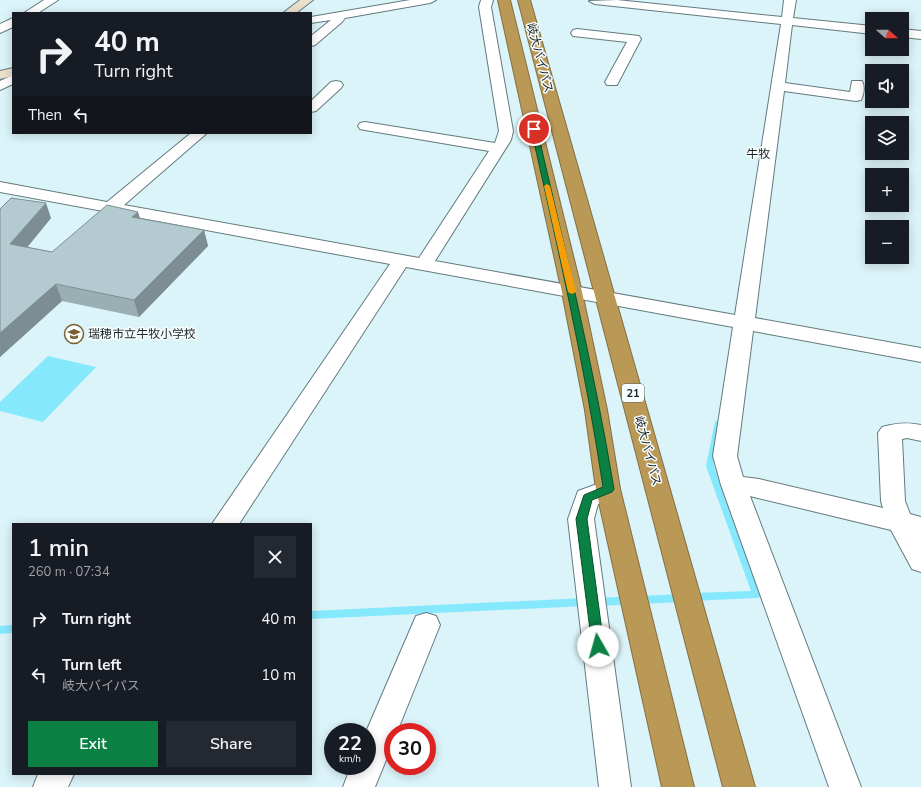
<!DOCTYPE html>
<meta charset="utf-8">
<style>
:root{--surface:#171b24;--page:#242831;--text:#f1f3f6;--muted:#9ea1a6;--accent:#0b8043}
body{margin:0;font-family:"Nunito Sans","Noto Sans JP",sans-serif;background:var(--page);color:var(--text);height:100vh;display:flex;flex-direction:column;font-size:15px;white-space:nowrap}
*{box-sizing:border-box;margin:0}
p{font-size:13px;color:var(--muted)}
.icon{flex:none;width:22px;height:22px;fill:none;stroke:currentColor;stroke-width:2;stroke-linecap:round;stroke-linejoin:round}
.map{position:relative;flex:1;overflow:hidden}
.side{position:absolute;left:12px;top:523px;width:300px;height:252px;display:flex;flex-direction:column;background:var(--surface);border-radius:0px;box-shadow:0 2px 10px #0003}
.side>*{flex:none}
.guide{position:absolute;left:12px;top:12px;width:300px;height:122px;border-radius:0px;box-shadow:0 2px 10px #0003;background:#171b24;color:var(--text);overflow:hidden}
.needle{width:26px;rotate:111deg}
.controls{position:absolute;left:865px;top:12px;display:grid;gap:8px}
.controls a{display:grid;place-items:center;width:44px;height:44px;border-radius:0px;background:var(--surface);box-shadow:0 2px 10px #0003;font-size:20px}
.speed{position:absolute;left:324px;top:723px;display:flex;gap:8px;font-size:20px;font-weight:700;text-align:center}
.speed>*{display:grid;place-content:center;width:52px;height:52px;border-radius:50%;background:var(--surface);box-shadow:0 2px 10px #0003;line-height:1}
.speed small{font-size:10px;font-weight:400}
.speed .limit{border:6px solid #d22;background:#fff;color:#111}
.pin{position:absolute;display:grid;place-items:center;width:34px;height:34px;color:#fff;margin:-17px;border:2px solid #fff;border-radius:50%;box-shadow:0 1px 4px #0007}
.me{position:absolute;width:44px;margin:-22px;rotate:353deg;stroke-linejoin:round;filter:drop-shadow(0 0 3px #0008)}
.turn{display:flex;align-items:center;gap:14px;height:84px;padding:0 16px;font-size:18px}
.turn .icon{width:52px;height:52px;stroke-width:2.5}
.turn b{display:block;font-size:28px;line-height:34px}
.then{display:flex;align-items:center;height:38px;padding:0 16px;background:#0003;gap:8px;font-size:15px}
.round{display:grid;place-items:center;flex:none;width:42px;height:42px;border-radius:0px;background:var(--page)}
.headline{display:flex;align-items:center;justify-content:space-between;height:68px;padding:0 16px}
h1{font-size:24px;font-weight:600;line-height:30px}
.cta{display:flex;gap:8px;margin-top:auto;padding:8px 16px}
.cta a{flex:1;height:46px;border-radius:0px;background:var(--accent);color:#fff;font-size:16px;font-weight:600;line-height:46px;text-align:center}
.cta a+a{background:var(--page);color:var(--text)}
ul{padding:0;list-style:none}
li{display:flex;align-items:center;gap:12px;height:56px;padding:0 16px}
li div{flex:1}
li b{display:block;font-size:15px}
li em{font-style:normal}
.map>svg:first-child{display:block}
.water{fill:#86e8fc}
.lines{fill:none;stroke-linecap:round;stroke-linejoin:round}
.stream{fill:#86e8fc;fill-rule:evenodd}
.street-casing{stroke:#647a7e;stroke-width:2}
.secondary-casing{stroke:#647a7e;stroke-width:2}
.highway-casing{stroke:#837045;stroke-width:2}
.street{fill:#fff;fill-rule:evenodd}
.secondary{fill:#eae0cc;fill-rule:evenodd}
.highway{fill:#ba9855;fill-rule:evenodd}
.wall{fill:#9aafb3}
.shaded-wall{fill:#7d8e92}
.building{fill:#b3cbd0;stroke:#7d8e92}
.route{fill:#0b8043;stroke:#07532c}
.slow{fill:#f59e0b}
.labels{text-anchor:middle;stroke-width:3;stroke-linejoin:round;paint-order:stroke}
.shield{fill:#f8fdfe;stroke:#5e6668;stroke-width:1}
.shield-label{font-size:11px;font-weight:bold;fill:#1c2527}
.street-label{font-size:12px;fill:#1c2527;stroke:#f8fdfe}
.far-quarter-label{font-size:12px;fill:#1c2527;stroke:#f8fdfe}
.poi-label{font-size:12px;fill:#1c2527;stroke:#f8fdfe;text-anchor:start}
</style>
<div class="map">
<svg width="921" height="787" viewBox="0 0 921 787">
<rect width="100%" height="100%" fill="#dbf4f9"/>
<polygon class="water" points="48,356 96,367 43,422 0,411 0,402"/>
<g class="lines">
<g class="stream">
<polygon points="719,419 723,422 714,466 761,594 760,597 757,598 692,601 689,600 688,597 689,594 692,593 751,591 706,466 715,422"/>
<polygon points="682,594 685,595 686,598 685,601 682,602 596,606 593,605 592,602 593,599 596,598"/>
<polygon points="586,598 589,599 590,602 589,605 586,606 311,619 311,611"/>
<polygon points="13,625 13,633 0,634 0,626"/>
</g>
<g class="street-casing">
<g id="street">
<polygon points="44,0 58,0 38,13 24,13"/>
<polygon points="410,0 436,0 430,3 345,18 342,22 315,45 311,46 311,36 331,20 311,23 311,17"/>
<path d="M481,0H493L491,7L513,131L511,140L435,261L735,315L781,24L595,4L589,1L617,0L782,17L784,0H796L793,18L872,26V34L792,25L785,83L850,92L852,81H862C865,86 864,95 861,100L856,101L784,91L755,318L921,348V362L753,331L737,456L743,477L759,479L883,508L881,501L878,433L882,427C896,423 907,422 921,425V441L907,438L902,439L905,501L910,514L921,517V572L912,569L891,530L750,496L861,787H829L721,485L713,456L733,327L406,267L239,524H212L390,264L0,192V182L107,202L191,133H207L124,205L419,258L489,151L365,130L360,129L358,126L360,123L365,122L495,143L499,131L479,7Z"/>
<polygon points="13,18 13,27 0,33 0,24"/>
<polygon points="577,29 639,36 641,39 617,85 607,85 605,82 627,42 573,36 571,33 573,30"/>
<polygon points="902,29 921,31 921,39 902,37"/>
<polygon points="13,75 13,84 0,90 0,81"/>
<polygon points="336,81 341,82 343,85 341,88 316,111 311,112 311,101 331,82"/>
<polygon points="608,480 617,482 620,489 617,496 598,504 594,519 631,787 599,787 568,519 578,491"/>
<polygon points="426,613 436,616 440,625 397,732 393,732 393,743 375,787 343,787 351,766 367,766 366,732 416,616"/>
<polygon points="38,774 74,774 68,787 33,787"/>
</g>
</g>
<g class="secondary-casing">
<g id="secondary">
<polygon points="300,0 313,0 296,13 283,13"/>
<polygon points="13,68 13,76 0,79 0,71"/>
</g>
</g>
<g class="highway-casing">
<g id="highway">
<polygon points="498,0 510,0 582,292 607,410 620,489 694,787 662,787 596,489 585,410 562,292"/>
<polygon points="518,0 530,0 755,787 723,787"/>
</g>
</g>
<use href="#street" class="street"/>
<use href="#secondary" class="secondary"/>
<use href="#highway" class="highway"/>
</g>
<polygon class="wall" points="0,209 51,218 27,247 52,252 140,219 204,230 208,246 139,317 62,301 0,357"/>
<g class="shaded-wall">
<polygon points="46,203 51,218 17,260 10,244"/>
<polygon points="138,212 143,227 132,217"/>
<polygon points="204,230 208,246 139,317 134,300"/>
<polygon points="56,284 62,301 0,357 0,333"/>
</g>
<polygon class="building" points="11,198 46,203 10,244 52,252 107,205 138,212 132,217 204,230 134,300 56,284 0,333 0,209"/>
<path class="route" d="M534,127L537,129C565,249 594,368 614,489L612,492L592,500L587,519L604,646L602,650L598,651L594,650L592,646L576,519L584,495L603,487C585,367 558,248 531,129Z"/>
<polygon class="slow" points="547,184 550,186 576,292 572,294 568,292 544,186"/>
<defs>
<g id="school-ring" transform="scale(1)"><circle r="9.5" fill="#f8fdfe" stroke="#786031" stroke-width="1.5"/><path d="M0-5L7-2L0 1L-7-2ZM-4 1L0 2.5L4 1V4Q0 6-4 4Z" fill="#786031"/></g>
</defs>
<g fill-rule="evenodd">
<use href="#school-ring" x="74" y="334"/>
</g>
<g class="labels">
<rect class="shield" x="622" y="384" width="22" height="18" rx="3"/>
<g class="shield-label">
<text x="633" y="397">21</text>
</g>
<g class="street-label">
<text transform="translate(540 58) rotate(75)" y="4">岐大バイパス</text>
<text transform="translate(648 451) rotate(75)" y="4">岐大バイパス</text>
</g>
<g class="far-quarter-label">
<text x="758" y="158">牛牧</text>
</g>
<g class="poi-label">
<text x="88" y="338">瑞穂市立牛牧小学校</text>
</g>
</g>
</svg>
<div class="controls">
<a><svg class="needle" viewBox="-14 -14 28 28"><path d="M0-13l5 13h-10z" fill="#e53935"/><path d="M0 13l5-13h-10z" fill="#9ea1a6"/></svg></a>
<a><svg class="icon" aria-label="sound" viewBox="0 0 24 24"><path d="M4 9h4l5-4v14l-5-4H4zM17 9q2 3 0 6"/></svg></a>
<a><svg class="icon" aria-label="layers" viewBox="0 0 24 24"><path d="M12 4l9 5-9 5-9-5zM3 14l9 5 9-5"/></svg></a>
<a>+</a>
<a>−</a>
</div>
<div class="speed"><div>22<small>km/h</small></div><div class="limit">30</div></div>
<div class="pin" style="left:534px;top:129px;background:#d93025"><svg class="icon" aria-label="arrive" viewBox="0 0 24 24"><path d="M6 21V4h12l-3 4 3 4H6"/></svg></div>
<svg class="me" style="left:598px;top:646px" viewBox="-20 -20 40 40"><circle r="19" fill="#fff"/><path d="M0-13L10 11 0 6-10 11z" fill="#0b8043"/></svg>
<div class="guide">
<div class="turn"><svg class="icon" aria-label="right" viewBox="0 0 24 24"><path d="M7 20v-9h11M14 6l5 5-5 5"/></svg><div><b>40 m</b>Turn right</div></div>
<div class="then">Then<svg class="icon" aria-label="left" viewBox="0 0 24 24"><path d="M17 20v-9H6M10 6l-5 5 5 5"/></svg></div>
</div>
<section class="side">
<div class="headline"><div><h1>1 min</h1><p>260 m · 07:34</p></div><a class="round"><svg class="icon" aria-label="close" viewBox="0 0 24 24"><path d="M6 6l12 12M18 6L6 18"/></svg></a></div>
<ul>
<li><svg class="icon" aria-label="right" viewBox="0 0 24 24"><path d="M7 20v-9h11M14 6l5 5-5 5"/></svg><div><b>Turn right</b></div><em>40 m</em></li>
<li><svg class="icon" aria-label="left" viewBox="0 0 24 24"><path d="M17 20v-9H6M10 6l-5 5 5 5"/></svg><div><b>Turn left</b><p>岐大バイパス</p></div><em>10 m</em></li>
</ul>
<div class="cta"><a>Exit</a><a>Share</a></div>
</section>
</div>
